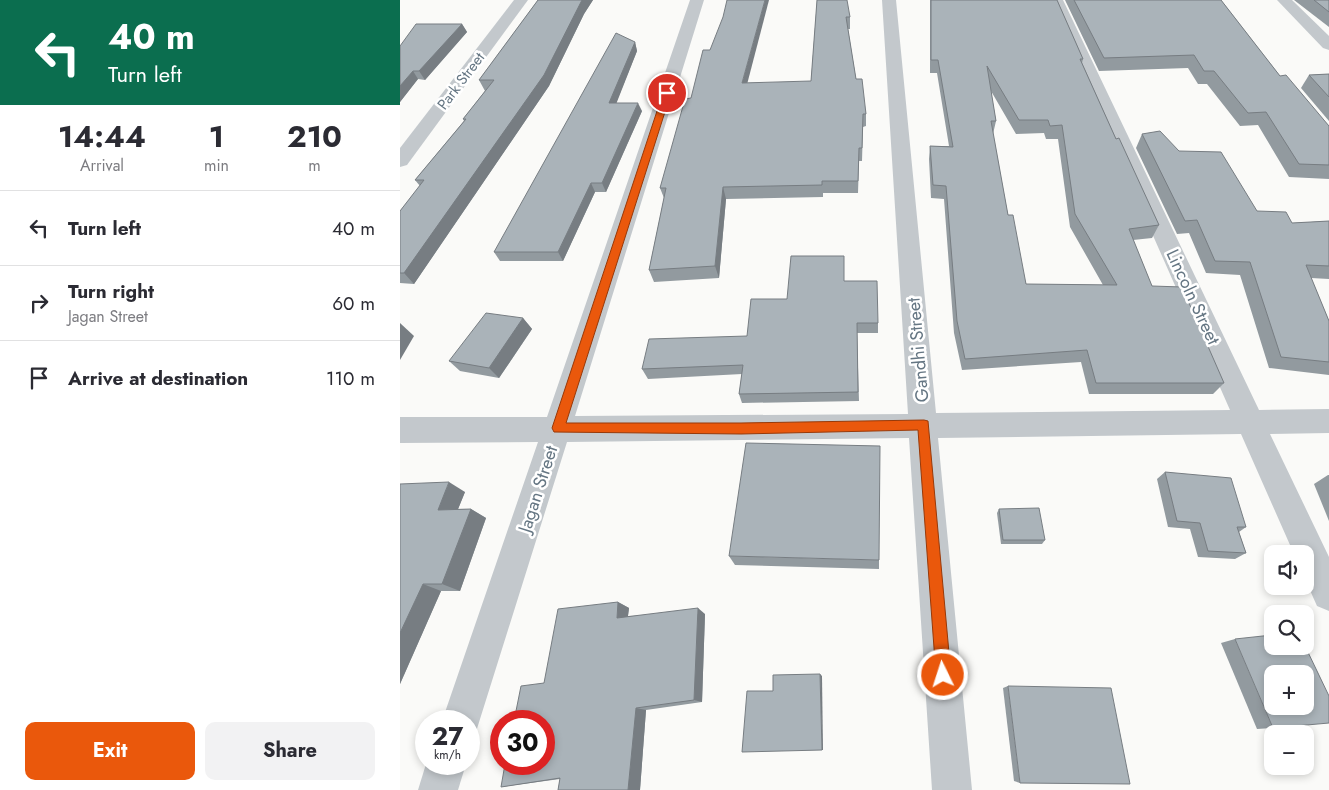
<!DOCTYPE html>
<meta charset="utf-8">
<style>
:root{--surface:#fff;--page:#f2f2f3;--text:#2b2b33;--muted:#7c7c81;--line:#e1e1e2;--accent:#ea580c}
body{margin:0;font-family:Jost,sans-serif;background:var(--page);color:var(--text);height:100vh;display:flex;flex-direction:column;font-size:19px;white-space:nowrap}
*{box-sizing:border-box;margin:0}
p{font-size:16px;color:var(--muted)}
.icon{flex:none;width:28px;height:28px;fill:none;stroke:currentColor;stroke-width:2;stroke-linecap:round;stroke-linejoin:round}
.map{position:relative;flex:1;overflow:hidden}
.side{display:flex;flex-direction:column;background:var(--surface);width:400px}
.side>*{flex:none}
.hud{background:#0b6e4f;color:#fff;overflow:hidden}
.tools{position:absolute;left:864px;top:545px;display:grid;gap:10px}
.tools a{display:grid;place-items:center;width:50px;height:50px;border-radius:10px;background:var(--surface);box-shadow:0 2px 8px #0003;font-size:25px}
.speed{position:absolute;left:15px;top:710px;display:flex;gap:10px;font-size:25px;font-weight:700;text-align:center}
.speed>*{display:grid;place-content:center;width:65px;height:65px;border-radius:50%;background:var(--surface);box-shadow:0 2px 8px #0003;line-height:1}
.speed small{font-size:12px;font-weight:400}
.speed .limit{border:8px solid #d22;background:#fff;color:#111}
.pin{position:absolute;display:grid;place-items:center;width:42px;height:42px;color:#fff;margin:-21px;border:2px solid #fff;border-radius:50%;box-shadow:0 1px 5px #0007}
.me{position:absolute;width:55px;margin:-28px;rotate:356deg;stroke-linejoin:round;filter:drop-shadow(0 0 4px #0008)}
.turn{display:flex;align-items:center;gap:18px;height:105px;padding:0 25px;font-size:22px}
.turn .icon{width:65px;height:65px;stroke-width:2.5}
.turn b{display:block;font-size:35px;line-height:42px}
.eta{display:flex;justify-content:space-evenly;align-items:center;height:85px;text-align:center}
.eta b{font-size:30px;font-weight:700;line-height:35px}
.button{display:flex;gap:10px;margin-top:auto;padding:10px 25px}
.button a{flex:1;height:58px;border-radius:10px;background:var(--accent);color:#fff;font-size:20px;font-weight:700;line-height:58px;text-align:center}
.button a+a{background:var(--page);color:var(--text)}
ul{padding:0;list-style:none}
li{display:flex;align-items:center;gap:15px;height:75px;padding:0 25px;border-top:1px solid var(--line)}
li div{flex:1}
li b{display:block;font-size:19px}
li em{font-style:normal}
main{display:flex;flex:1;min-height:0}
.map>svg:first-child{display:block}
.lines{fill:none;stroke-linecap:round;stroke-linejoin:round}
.minor{fill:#c3c8cc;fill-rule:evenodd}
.wall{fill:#929a9f;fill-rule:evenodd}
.shaded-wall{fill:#777d82}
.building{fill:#aab3b9;stroke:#777d82;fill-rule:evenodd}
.route{fill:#ea580c;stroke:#983908}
.labels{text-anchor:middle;stroke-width:5;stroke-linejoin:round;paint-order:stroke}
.far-street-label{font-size:15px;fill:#657683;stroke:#fff}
.street-label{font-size:18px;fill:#657683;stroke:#fff}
</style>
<main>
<section class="side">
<div class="hud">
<div class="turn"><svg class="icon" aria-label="left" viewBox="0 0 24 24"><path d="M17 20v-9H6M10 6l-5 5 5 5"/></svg><div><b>40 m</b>Turn left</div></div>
</div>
<div class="eta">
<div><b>14:44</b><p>Arrival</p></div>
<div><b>1</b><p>min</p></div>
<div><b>210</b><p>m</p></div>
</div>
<ul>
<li><svg class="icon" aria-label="left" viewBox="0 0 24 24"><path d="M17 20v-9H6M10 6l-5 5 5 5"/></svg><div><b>Turn left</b></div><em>40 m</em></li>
<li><svg class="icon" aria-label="right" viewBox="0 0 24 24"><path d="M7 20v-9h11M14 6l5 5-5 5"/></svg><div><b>Turn right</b><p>Jagan Street</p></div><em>60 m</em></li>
<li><svg class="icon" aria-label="arrive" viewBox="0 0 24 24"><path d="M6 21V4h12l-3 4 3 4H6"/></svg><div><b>Arrive at destination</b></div><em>110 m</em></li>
</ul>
<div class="button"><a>Exit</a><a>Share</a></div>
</section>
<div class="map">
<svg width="929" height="790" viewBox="0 0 929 790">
<rect width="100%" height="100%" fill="#fafaf8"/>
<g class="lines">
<g class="minor">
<polygon points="114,0 128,0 7,165 0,167 0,148"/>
<polygon points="290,0 304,0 175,416 508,414 482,0 496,0 536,413 830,410 649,0 663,0 859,410 929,409 929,433 870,434 929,557 929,611 917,606 905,579 905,554 894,554 841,434 538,438 572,790 532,790 509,438 167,442 75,735 69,737 69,721 42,721 138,442 0,443 0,417 147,417"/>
<polygon points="877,0 892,0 929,36 929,50 923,48"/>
<polygon points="26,764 66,764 58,790 18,790"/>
</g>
</g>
<g class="wall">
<polygon points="138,0 193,0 184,14 149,86 14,284 0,283 0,211 20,186 15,180 64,121 63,119 85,91 79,80"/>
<polygon points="417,0 450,17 450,29 448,29 456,79 466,114 466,126 463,127 462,161 459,161 458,193 423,193 423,197 326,199 319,278 254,282 249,270 264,198 260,188 291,98 411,81"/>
<path d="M530,0H657L683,59L682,63L716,139L759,225L752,238L733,240L752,286L824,383L813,394H689L681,362L562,370L554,333L544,199L531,198L529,159L530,146H549L537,73H530ZM591,91L616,134L644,133L646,139H658L670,227L703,285L626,284L608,215L593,134L596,121Z"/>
<polygon points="665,0 821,0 880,76 929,126 929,179 889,177 858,125 840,126 807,84 798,84 788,68 699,71"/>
<polygon points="894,0 929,0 929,27"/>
<polygon points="62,24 67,32 25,80 18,79 0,102 0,46"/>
<polygon points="235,42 237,51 216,103 242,111 206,192 195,192 163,261 100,261 94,252"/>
<polygon points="929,74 929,121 901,88 909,75"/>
<polygon points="742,134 779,151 857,211 892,223 929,221 929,279 911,278 929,321 929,375 869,368 840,275 806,273 789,233 777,234 736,148"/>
<polygon points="444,256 444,281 478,323 478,333 457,333 459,401 342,403 339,394 342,374 248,379 242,369 347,336 387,299"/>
<polygon points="123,318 132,329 99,378 60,371 49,361"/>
<polygon points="765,472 846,527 839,532 846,553 835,559 798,557 790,529 768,527 757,479"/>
<polygon points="928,475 929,475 929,521 914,484"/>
<polygon points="0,484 65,492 58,509 71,509 86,518 60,591 41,591 0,684"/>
<polygon points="599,509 645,540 642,544 601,544 597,513"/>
<polygon points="329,556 479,560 479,569 335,565"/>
<polygon points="218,602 229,608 228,616 305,614 302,702 246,710 240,790 158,790 160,779 101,787 144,683"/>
<polygon points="835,639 873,728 857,729 821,643"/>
<polygon points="608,686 620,783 614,781 603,688"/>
</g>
<g class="shaded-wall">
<polygon points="182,0 193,0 184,14 149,86 14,284 4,273"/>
<polygon points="365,0 369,0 344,96 342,83"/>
<polygon points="62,24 67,32 25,80 19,71"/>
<polygon points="235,42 237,51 213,112 209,103"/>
<polygon points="13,71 18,79 0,102 0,86"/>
<polygon points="238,103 242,111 206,192 202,183"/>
<polygon points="191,183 195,192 163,261 158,252"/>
<polygon points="323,187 326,199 319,278 315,266"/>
<polygon points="123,318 132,329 99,378 89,368"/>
<polygon points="0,323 14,336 0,360"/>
<polygon points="49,482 65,492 54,519 38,510"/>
<polygon points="71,509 86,518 60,591 42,584"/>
<polygon points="23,584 41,591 0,684 0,633"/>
<polygon points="218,602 229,608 227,623 217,618"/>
<polygon points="298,608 305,614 302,702 294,700"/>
<polygon points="420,674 422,676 423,750 422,750"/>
<polygon points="236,708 246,710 240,790 228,790"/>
</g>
<g class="building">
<polygon points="138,0 182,0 144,75 4,273 0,273 0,211 24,180 15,180 66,119 63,119 94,80 79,80"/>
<polygon points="327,0 365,0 342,83 411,81 417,0 447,0 450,17 446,17 456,79 462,79 466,114 463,114 462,148 459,148 458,181 422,181 422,185 323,187 315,266 249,270 266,188 260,188 285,99 291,98 303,50 310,50 323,17"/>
<path d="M531,0H657L683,59H680L716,139L719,138L759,225L729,229L752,286L782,287L824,383H696L687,350L565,359L557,321L546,186L533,185L530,146L553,147L538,60H531ZM587,66L619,120H648L650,126L662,125L675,214L717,285L626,284L613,215H608L591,121H596Z"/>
<polygon points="674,0 821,0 880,76 886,75 929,126 929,165 899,164 866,112 848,113 814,71 804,71 794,55 704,58"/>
<polygon points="914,0 929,0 929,12"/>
<polygon points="16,24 62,24 19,71 13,71 0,86 0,46"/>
<polygon points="216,33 235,42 209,103 238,103 202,183 191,183 158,252 94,252"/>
<polygon points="929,74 929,97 909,75"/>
<polygon points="760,131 779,151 821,152 857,211 886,212 892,223 929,221 929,266 906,265 929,321 929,362 881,357 850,262 815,261 797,220 785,221 742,134"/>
<polygon points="391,256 444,256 444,281 477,281 478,323 457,323 458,392 339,394 343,365 242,369 249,339 347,336 351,299 387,299"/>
<polygon points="86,313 123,318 89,368 49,361"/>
<polygon points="346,443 480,446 479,560 329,556"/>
<polygon points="765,472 831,478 846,527 837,527 846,553 808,551 800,523 777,521"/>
<polygon points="49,482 38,510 71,509 42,584 23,584 0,633 0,484"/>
<polygon points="639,508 645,540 603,540 599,509"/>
<polygon points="218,602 217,618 298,608 294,700 236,708 228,790 158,790 160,778 101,787 105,764 144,764 144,721 114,721 121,686 144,683 158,609"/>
<path d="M872,635V646H905L929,696V723L873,728L835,639ZM872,674H905V706H872Z"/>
<polygon points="420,674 422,750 342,752 347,691 373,691 373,675"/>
<polygon points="608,686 711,688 730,784 620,783"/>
</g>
<polygon class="route" points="267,91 271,93 166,423 341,423 524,420 528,421 551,675 549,680 543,682 538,680 536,675 518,430 341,434 154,432 152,428 263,93"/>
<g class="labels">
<g class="far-street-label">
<text transform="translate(61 81) rotate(-53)" y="5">Park Street</text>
</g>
<g class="street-label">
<text transform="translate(793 297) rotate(65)" y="6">Lincoln Street</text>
<text transform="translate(518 350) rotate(-95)" y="6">Gandhi Street</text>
<text transform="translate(138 489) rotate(-72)" y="6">Jagan Street</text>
</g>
</g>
</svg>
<div class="tools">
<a><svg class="icon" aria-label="sound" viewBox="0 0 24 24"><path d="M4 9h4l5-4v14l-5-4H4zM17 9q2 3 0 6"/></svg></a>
<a><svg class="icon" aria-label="search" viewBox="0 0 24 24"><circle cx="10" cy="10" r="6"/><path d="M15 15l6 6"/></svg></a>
<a>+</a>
<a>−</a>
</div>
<div class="speed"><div>27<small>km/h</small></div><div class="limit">30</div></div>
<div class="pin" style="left:267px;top:93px;background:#d93025"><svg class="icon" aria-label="arrive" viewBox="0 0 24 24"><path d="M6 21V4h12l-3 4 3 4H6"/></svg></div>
<svg class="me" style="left:543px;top:675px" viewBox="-20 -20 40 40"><circle r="17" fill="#ea580c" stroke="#fff" stroke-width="3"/><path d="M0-11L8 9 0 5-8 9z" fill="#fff"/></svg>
</div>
</main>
